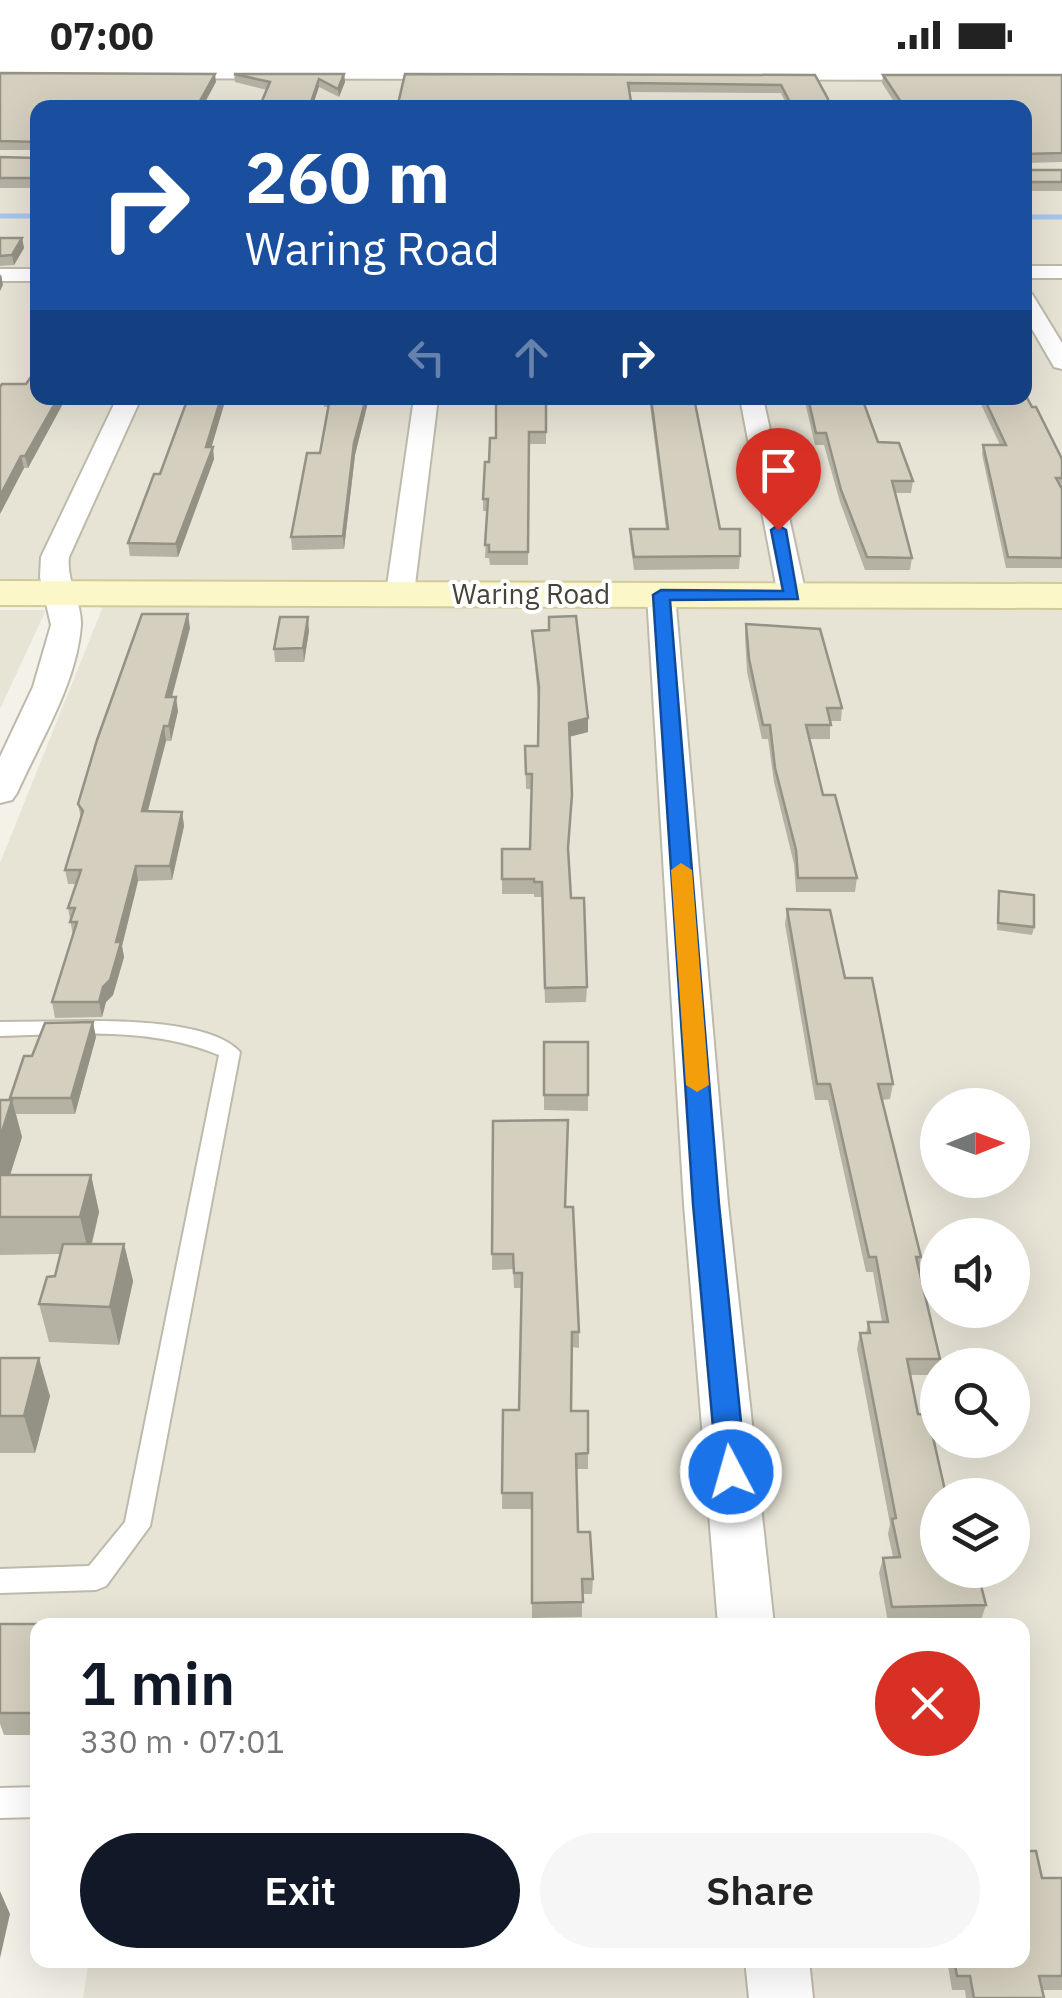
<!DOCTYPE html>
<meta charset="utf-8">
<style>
:root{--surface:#fff;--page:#f6f6f6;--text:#222;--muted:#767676;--accent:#111827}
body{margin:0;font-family:"IBM Plex Sans",sans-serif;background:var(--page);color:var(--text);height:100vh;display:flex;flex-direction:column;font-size:38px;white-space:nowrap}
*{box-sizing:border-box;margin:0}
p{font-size:32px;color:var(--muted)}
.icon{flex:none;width:55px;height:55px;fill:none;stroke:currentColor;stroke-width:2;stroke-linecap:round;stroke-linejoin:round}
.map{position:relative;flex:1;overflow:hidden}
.details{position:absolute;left:30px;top:1548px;width:1000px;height:350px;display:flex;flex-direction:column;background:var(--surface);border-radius:20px;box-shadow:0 10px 40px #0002}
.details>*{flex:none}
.guide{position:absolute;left:30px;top:30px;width:1002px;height:305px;border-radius:20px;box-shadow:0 10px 40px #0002;background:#1a4fa0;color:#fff;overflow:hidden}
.needle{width:65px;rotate:89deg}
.controls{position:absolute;left:920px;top:1018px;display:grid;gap:20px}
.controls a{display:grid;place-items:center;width:110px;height:110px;border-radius:50%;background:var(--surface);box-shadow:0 10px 40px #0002;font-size:50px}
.pin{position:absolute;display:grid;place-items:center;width:85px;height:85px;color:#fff;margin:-102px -42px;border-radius:50% 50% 50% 0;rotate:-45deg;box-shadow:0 0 10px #0007}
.pin .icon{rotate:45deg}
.me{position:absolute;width:110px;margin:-55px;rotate:354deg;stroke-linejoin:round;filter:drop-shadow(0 0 8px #0008)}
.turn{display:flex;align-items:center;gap:35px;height:210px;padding:0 50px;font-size:45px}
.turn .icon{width:130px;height:130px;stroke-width:2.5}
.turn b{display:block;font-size:70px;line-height:85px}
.lanes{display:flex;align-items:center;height:95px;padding:0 50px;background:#0003;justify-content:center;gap:50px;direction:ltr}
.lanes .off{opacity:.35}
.round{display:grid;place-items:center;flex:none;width:105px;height:105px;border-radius:52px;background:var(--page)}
.head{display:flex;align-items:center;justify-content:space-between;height:170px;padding:0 50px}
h1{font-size:60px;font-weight:600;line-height:75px;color:var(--accent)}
.button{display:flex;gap:20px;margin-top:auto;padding:20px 50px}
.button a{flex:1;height:115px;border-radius:60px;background:var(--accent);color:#fff;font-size:40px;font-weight:600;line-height:115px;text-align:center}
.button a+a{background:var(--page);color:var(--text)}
.status{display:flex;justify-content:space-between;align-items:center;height:70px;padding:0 50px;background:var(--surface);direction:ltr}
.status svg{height:28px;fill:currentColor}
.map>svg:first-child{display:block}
.residential{fill:#e7e4d6;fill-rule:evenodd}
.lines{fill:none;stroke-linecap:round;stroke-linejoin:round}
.stream{stroke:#a7c6ed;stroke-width:5}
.lane-casing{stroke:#bebaab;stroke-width:4}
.street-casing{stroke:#bebaab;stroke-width:4}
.secondary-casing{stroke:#d1ca99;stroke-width:4}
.lane{fill:#fff;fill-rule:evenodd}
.street{fill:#fff;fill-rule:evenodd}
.secondary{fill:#fcf7c9;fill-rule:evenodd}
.wall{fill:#b6b2a3}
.shaded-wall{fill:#949185}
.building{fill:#d4cfbe;stroke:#949185;stroke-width:2.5}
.route{fill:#1a73e8;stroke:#114b97;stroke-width:2.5}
.slow{fill:#f59e0b}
.labels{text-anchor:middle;stroke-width:8;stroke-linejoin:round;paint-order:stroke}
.far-street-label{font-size:28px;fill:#464337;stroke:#fff}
</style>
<div class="status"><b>07:00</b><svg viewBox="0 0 49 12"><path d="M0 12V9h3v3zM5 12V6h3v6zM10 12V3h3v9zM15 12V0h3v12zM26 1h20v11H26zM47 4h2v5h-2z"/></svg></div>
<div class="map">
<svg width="1062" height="1928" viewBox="0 0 1062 1928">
<rect width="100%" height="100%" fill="#f3f1e8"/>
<g class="residential">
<path d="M0,0H1062V514L0,510ZM38,38H1025V328H38Z"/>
<path d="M104,534L1062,540V1928H83L89,1890H1022V1555L0,1553V793ZM938,1035H1012V1110H938ZM938,1165H1012V1240H938ZM938,1295H1012V1370H938ZM938,1425H1012V1500H938Z"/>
<polygon points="0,540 46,540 0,639"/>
</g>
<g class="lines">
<g class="stream">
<polyline points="0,146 38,146"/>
<polyline points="1025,147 1062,147"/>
</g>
<g class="lane-casing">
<g id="lane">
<path d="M88,951C127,951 213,952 240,982L150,1456L106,1516L96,1520L0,1523V1499L89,1496L125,1452L219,985C149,956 74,964 0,966V952Z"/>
<polygon points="38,1717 38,1747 0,1748 0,1718"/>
</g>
</g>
<g class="street-casing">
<g id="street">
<polygon points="0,0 1062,0 1062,10 0,8"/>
<rect x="1025" y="196" width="37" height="12"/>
<rect x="0" y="199" width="38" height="12"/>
<polygon points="1025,222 1032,224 1062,273 1062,299 1054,297 1025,247"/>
<path d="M117,328H141L69,487C66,512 82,532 81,555C77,613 40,671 17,723L12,730L0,733V687L33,617L51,555L40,507L41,487Z"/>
<polygon points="414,328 438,328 414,523 410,529 390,529 386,523"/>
<polygon points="740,328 763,328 806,525 802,531 782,531 778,525"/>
<polygon points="661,516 671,519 675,525 728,1134 774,1555 718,1555 684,1134 647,525 651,519"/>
<polygon points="745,1890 809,1890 813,1928 749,1928"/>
</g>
</g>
<g class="secondary-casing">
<polygon id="secondary" points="0,511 1062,514 1062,538 0,535"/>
</g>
<use href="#lane" class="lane"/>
<use href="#street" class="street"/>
<use href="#secondary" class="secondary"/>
</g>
<g class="wall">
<polygon points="0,3 216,12 38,38 38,80 0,80"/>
<polygon points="234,4 344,4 345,12 339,27 319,17 267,20 235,12"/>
<polygon points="405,4 815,5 828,38 788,38 781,23 629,22"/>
<polygon points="883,5 1062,5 1062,92 1025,93 1025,38 898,38 882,13"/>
<polygon points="38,84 38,118 0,118 0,87 36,88"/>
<polygon points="1025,99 1027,100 1062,100 1062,121 1025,121"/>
<polygon points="0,168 22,168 24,178 14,195 0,196"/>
<polygon points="38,328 66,328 28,398 24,398 0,444"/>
<polygon points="188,328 226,328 211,377 214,389 178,487 130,486 128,473 160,404"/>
<polygon points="323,328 369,328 355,385 344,479 292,480 291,467 320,383 328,337 324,337"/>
<polygon points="546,328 546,374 529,374 528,495 490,495 489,488 485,488 487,441 483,441 483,429 489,392 496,368"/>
<polygon points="649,328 694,328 720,459 740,486 739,499 634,500 630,472 630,459 666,459"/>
<polygon points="804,328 862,328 878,372 913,411 911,423 895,423 912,488 910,500 865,500 840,432 824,375 815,375"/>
<polygon points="978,328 1025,328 1062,389 1062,498 1006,498 982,384 983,375 1000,375"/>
<polygon points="746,554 842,638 841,651 830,651 830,669 809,669 823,725 857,808 855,822 796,822 794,794 774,712 768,669 762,669 747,602 745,567"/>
<polygon points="190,558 172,627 178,641 171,671 166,671 148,741 182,742 184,756 172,810 138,811 122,876 124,887 113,925 106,932 102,947 55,948 52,932 73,866 68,838 76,814 68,814 65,800 81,749 78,734"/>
<polygon points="309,561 304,592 275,592 274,579"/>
<polygon points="532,561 588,662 569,667 569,783 571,828 587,917 586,932 545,933 542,827 534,827 534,824 502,824 502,779 530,779 532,719 526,719 525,676 538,676 538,630"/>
<polygon points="999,821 1034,857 1032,865 997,860"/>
<polygon points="787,839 845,908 893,1014 890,1029 882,1030 921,1187 919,1199 940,1289 936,1305 910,1305 918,1344 938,1425 986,1535 981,1550 888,1552 879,1503 883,1488 893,1487 888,1464 890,1454 857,1279 860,1263 866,1263 868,1252 882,1252 873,1202 866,1202 828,1030 815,1030 785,854"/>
<polygon points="96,967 75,1044 16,1044 22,1067 10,1105 91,1105 99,1142 92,1174 124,1174 133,1211 119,1275 49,1272 39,1234 55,1206 61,1184 0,1185 0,1030 10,1030 32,986"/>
<polygon points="544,972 588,972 588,1041 544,1040"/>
<polygon points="493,1051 566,1137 579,1262 579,1278 572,1277 571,1341 588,1383 588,1399 577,1399 578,1462 593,1509 592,1524 582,1524 582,1547 532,1548 532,1439 502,1439 503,1340 519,1340 522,1218 514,1218 513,1199 492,1200"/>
<polygon points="0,1288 50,1326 35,1383 0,1383"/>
<polygon points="0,1554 38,1555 38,1665 4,1665 0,1654"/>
<polygon points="1042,1808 1062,1808 1062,1920 1042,1920 1044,1928 966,1928 965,1920 952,1920 947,1890 1022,1890"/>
</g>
<g class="shaded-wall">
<polygon points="215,4 216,12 202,38 196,38"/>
<polygon points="344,4 345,12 339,27 338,19"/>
<polygon points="319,9 319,17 312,38 309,38"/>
<polygon points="22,168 24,178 14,195 12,185"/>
<polygon points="1,204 3,215 0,221 0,206"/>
<polygon points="58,328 66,328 28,398 25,386"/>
<polygon points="221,328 226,328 208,389 206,377"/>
<polygon points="366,328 369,328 355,385 344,479 343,466 354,373"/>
<polygon points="213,377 214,389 178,487 176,474"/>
<polygon points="21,386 24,398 0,444 0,426"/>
<polygon points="188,544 190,558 168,641 166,627"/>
<polygon points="308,547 309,561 304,592 303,578"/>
<polygon points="176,627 178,641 171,671 169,656"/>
<polygon points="588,648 588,662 568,667 569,653"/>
<polygon points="164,656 166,671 144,755 142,741"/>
<polygon points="182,742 184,756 172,810 170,796"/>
<polygon points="136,796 138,811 122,876 124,887 113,925 106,932 102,947 99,932"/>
<polygon points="93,952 96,967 75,1044 71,1028"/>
<polygon points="12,1030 22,1067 0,1137 0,1068"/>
<polygon points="91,1105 99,1142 89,1184 80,1147"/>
<polygon points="124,1174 133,1211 119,1275 110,1237"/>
<polygon points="39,1288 50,1326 35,1383 24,1346"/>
<polygon points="0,1821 10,1844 0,1888"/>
</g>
<g class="building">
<polygon points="0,3 215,4 196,38 38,38 38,72 0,71"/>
<polygon points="234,4 344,4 338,19 319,9 309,38 259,38 270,12"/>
<polygon points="405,4 815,5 828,29 828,38 793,38 781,15 628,13 632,38 397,38"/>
<polygon points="883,5 1062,5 1062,83 1025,84 1025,38 905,38"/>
<polygon points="38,84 38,108 0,108 0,87 36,88"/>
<polygon points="1025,99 1027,100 1062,100 1062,112 1025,112"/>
<polygon points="0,168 22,168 12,185 0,186"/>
<polygon points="38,297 38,328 58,328 25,386 21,386 0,426 0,317 2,314 26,314"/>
<polygon points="1025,324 1032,337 1036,337 1062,389 1062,408 1056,408 1062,419 1062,488 1008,487 983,375 1006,375 984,328 1025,328"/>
<polygon points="188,328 221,328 206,377 213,377 176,474 128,473 154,404 160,404"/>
<polygon points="330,328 366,328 354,373 343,466 291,467 307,383 320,383"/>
<polygon points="496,328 546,328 546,362 529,362 528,482 489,482 489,475 485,475 488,429 483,429 485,392 489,392 490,368 496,368"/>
<polygon points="651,328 694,328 720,459 740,459 740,486 634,487 630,459 668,459"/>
<polygon points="808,328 862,328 878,372 899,373 913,411 892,411 912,488 867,487 841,420 826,363 816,363"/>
<polygon points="142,544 188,544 166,627 176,627 169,656 164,656 142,741 182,742 170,796 136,796 116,872 121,872 110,910 103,917 99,932 52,932 77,852 70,852 75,838 68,838 81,800 65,800 83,741 78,734 97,670"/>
<polygon points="576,546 588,648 569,653 572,724 568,778 571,828 584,828 587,917 545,918 542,812 534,812 534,809 502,809 502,779 530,779 532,704 526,704 525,676 538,676 539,617 532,561 549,560 549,547"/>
<polygon points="280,547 308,547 303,578 274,579"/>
<polygon points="746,554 820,559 842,638 827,638 831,655 806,655 823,725 835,725 857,808 798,808 796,780 775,698 770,655 763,655 749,589"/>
<polygon points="999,821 1034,825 1034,857 998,853"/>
<polygon points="787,839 830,840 845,908 872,908 893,1014 878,1014 921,1187 916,1187 940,1289 907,1289 918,1344 928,1345 946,1425 938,1425 938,1500 977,1500 986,1535 892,1537 883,1488 900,1487 892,1449 896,1448 860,1263 870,1263 868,1252 888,1252 876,1187 869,1187 830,1014 817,1014"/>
<polygon points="93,952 71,1028 10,1028 24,986 32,986 45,953"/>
<rect x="544" y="972" width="44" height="53"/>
<polygon points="0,1030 12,1030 0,1068"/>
<polygon points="568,1050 565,1137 573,1137 579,1262 572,1262 571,1341 588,1341 588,1383 576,1384 578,1462 590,1462 593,1509 582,1509 583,1532 532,1533 532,1423 502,1423 503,1340 519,1340 522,1203 514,1203 513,1184 492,1184 493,1051"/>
<polygon points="0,1105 91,1105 80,1147 0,1147"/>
<polygon points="63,1174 124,1174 110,1237 39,1234 47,1207 55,1206"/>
<polygon points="0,1288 39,1288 24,1346 0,1346"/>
<polygon points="0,1554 86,1554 38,1555 38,1637 36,1643 0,1643"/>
<polygon points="1022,1781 1036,1781 1042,1808 1062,1808 1062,1906 1039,1906 1044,1928 974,1928 970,1906 957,1906 954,1890 1022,1890"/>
</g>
<polygon class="route" points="778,455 786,460 798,529 670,530 719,1134 746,1402 742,1410 731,1414 721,1410 717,1402 693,1134 653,525 661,520 783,521 771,460"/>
<polygon class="slow" points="681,793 692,800 709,1015 697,1022 686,1015 671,800"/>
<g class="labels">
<g class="far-street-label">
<text x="531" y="534">Waring Road</text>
</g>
</g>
</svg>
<div class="controls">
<a><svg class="needle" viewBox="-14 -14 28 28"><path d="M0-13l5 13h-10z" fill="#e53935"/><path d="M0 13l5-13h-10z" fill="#767676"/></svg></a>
<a><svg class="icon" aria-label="sound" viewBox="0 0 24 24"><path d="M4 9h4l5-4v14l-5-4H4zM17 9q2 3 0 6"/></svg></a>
<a><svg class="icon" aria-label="search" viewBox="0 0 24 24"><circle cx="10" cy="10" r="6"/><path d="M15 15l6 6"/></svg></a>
<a><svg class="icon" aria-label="layers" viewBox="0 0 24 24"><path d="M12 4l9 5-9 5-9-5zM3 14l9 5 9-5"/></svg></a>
</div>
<div class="pin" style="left:778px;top:460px;background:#d93025"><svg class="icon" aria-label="arrive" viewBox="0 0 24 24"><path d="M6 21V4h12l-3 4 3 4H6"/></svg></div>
<svg class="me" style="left:731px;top:1402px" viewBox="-20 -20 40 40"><circle r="17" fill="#1a73e8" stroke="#fff" stroke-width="3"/><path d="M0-11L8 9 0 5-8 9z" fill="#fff"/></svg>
<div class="guide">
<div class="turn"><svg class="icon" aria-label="right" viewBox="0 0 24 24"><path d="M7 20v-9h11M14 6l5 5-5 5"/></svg><div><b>260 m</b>Waring Road</div></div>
<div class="lanes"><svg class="icon off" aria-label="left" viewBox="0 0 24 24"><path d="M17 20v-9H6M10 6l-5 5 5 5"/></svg><svg class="icon off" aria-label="ahead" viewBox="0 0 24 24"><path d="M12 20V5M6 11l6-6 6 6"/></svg><svg class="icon" aria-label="right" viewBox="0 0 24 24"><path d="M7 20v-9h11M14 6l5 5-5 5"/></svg></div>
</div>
<section class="details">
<div class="head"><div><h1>1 min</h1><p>330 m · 07:01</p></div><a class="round" style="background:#d93025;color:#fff"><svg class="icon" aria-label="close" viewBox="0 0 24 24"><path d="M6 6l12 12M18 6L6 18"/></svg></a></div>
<div class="button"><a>Exit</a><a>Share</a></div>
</section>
</div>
